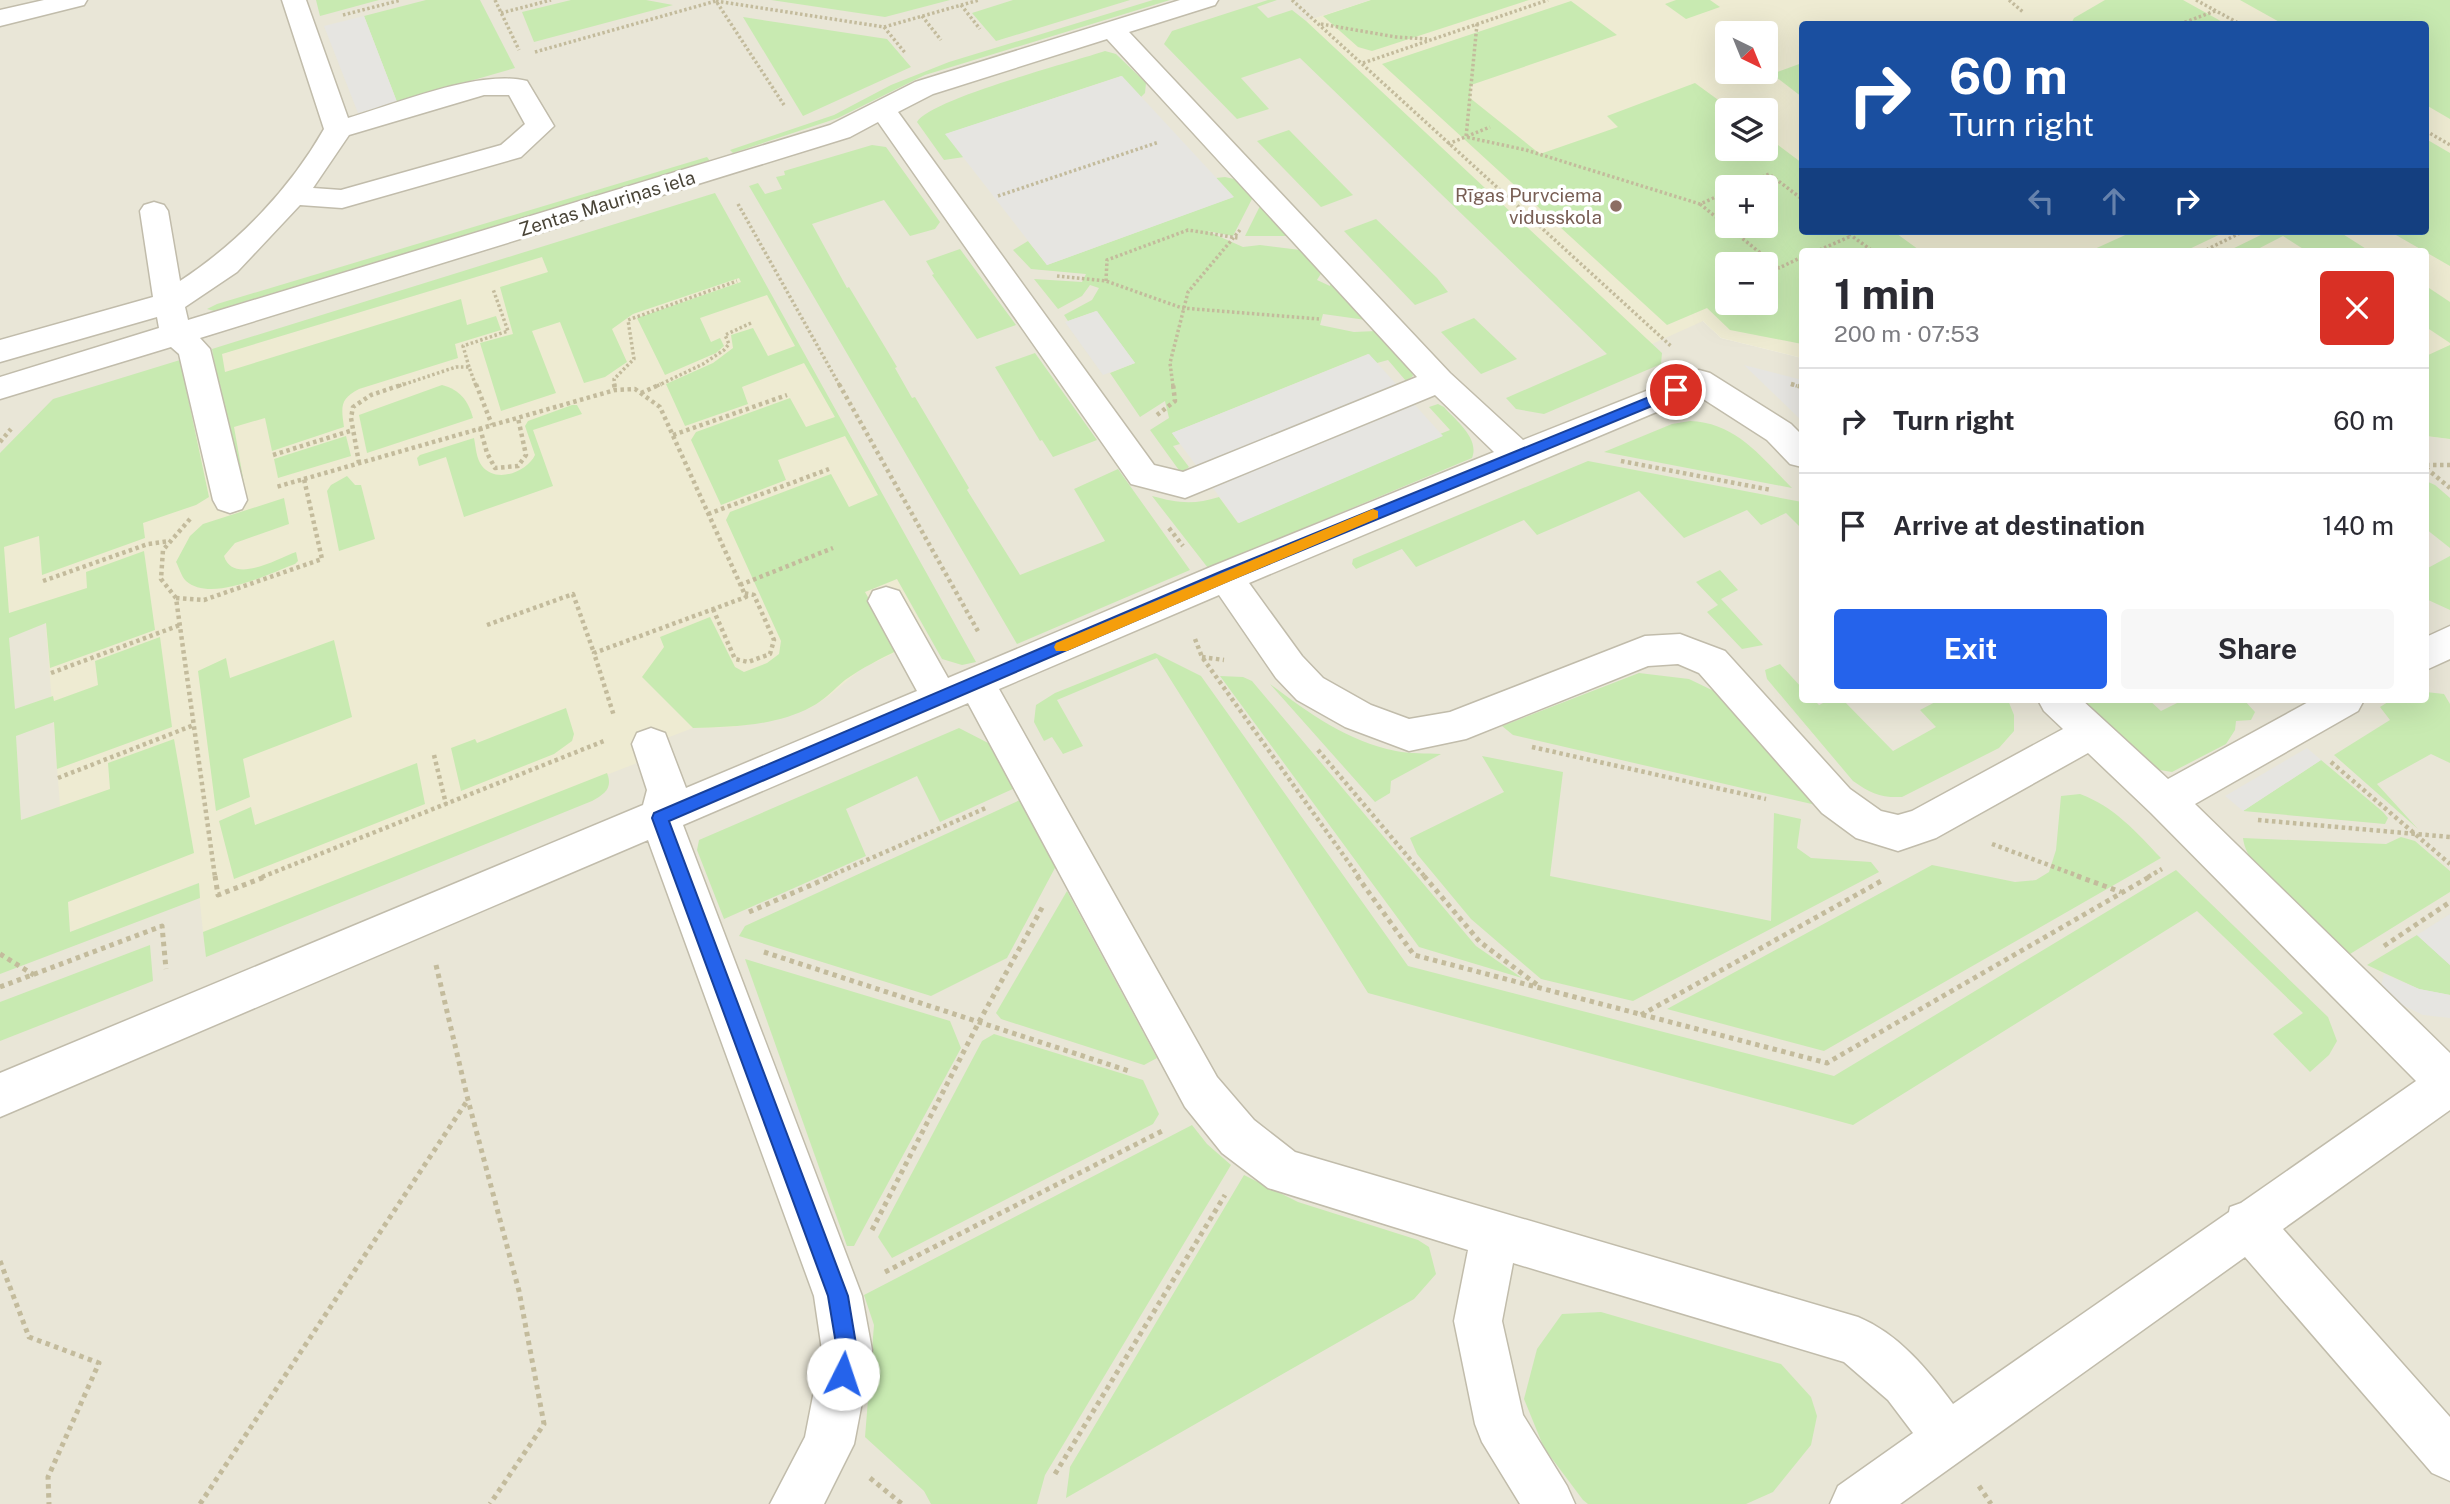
<!DOCTYPE html>
<meta charset="utf-8">
<style>
:root{--surface:#fff;--page:#f7f7f7;--text:#2b2b33;--muted:#7c7c81;--line:#e1e1e2;--accent:#2563eb}
body{margin:0;font-family:"Public Sans",sans-serif;background:var(--page);color:var(--text);height:100vh;display:flex;flex-direction:column;font-size:26px;white-space:nowrap}
*{box-sizing:border-box;margin:0}
p{font-size:23px;color:var(--muted)}
.icon{flex:none;width:38px;height:38px;fill:none;stroke:currentColor;stroke-width:2;stroke-linecap:round;stroke-linejoin:round}
.map{position:relative;flex:1;overflow:hidden}
.sheet{position:absolute;left:1799px;top:248px;width:630px;height:455px;display:flex;flex-direction:column;background:var(--surface);border-radius:7px;box-shadow:0 7px 28px #0002}
.sheet>*{flex:none}
.top-card{position:absolute;left:1799px;top:21px;width:630px;height:214px;border-radius:7px;box-shadow:0 7px 28px #0002;background:#1a4fa0;color:#fff;overflow:hidden}
.needle{width:46px;rotate:137deg}
.fabs{position:absolute;left:1715px;top:21px;display:grid;gap:14px}
.fabs a{display:grid;place-items:center;width:63px;height:63px;border-radius:7px;background:var(--surface);box-shadow:0 7px 28px #0002;font-size:35px}
.pin{position:absolute;display:grid;place-items:center;width:60px;height:60px;color:#fff;margin:-30px;border:4px solid #fff;border-radius:50%;box-shadow:0 2px 7px #0007}
.me{position:absolute;width:77px;margin:-38px;rotate:4deg;stroke-linejoin:round;filter:drop-shadow(0 0 5px #0008)}
.turn{display:flex;align-items:center;gap:24px;height:147px;padding:0 35px;font-size:32px}
.turn .icon{width:91px;height:91px;stroke-width:2.5}
.turn b{display:block;font-size:49px;line-height:60px}
.lanes{display:flex;align-items:center;height:66px;padding:0 35px;background:#0003;justify-content:center;gap:35px;direction:ltr}
.lanes .off{opacity:.35}
.round{display:grid;place-items:center;flex:none;width:74px;height:74px;border-radius:7px;background:var(--page)}
.headline{display:flex;align-items:center;justify-content:space-between;height:119px;padding:0 35px}
h1{font-size:42px;font-weight:700;line-height:52px}
.primary-button{display:flex;gap:14px;margin-top:auto;padding:14px 35px}
.primary-button a{flex:1;height:80px;border-radius:7px;background:var(--accent);color:#fff;font-size:28px;font-weight:700;line-height:80px;text-align:center}
.primary-button a+a{background:var(--page);color:var(--text)}
ul{padding:0;list-style:none}
li{display:flex;align-items:center;gap:21px;height:105px;padding:0 35px;border-top:2px solid var(--line)}
li div{flex:1}
li b{display:block;font-size:26px}
li em{font-style:normal}
.map>svg:first-child{display:block}
.residential{fill:#e9e6d7}
.education{fill:#eeebd2;fill-rule:evenodd}
.green{fill:#c8eab1;fill-rule:evenodd}
.parking{fill:#e6e5e1}
.lines{fill:none;stroke-linecap:round;stroke-linejoin:round}
.minor-casing{stroke:#c1bcab;stroke-width:3}
.path-far2{stroke:#c3bb9c;stroke-width:3.5;stroke-dasharray:2.5 2.5;stroke-linecap:butt}
.path-far1{stroke:#c3bb9c;stroke-width:4.5;stroke-dasharray:3.5 3.5;stroke-linecap:butt}
.path{stroke:#c3bb9c;stroke-width:5;stroke-dasharray:4.5 4.5;stroke-linecap:butt}
.minor{fill:#fff;fill-rule:evenodd}
.route{fill:#2563eb;stroke:#184099;stroke-width:2}
.slow{fill:#f59e0b}
.education-dot{fill:#8d6e63;stroke:#fff;stroke-width:2.5}
.labels{text-anchor:middle;stroke-width:7;stroke-linejoin:round;paint-order:stroke}
.far-education-label{font-size:19px;fill:#785e54;stroke:#fff;text-anchor:end}
.far-street-label{font-size:19px;fill:#494437;stroke:#fff}
</style>
<div class="map">
<svg width="2450" height="1504" viewBox="0 0 2450 1504">
<rect width="100%" height="100%" fill="#f5f3e9"/>
<polygon class="residential" points="0,0 1371,0 1307,21 1703,321 1721,338 1802,358 1802,700 2426,700 2426,436 2450,439 2450,1504 0,1504"/>
<g class="education">
<path d="M1371,0H2450V439L2426,436V252H1802V358L1721,338L1703,321L1652,344L1306,21ZM1802,24H2426V231H1802ZM1727,33H1766V72H1727ZM1727,110H1766V149H1727ZM1727,187H1766V226H1727ZM1727,264H1766V303H1727Z"/>
<polygon points="724,217 878,495 897,579 928,637 861,669 829,696 810,708 775,720 733,727 693,728 651,744 634,751 637,763 203,932 198,883 70,932 44,602 8,614 0,511 0,464 154,407 227,384 221,354 542,257 548,272"/>
</g>
<g class="green">
<polygon points="316,0 379,0 320,16"/>
<polygon points="426,0 480,0 515,68 397,102 364,16"/>
<polygon points="571,0 646,0 673,5 534,42 522,12"/>
<polygon points="771,0 950,0 885,17"/>
<polygon points="1013,0 1130,0 996,41 972,13"/>
<polygon points="1153,0 1170,0 925,75 838,118 733,153 730,150 834,115 891,85 949,62"/>
<polygon points="1268,0 1277,0 1257,7 1268,18 1292,10 1306,21 1662,353 1661,364 1544,414 1516,409 1506,398 1607,354 1300,58 1241,78 1269,109 1237,119 1164,44 1172,31"/>
<polygon points="1371,0 1529,0 1372,51 1358,47 1323,16"/>
<polygon points="1676,0 1710,0 1720,7 1686,19 1665,4"/>
<polygon points="2105,0 2183,0 2226,24 2071,24 2074,18"/>
<polygon points="2240,0 2450,0 2450,119 2426,105 2426,24 2283,24"/>
<path d="M1571,1L1617,35L1471,85L1470,98L1540,154L1618,127L1607,116L1695,83L1732,110H1727V149H1766V136L1802,163V231H1893L1922,252H1802V344L1730,330L1707,308L1667,325L1382,64ZM1766,187V226H1727V187ZM1766,264V303H1727V264Z"/>
<polygon points="743,17 887,39 911,67 803,116"/>
<path d="M1105,51L1116,54L1146,83L1145,93L1141,97L1121,76L946,134L964,157L944,160L917,122C930,99 1073,62 1105,51Z"/>
<polygon points="1802,63 1802,97 1772,74"/>
<polygon points="1289,130 1353,195 1321,207 1257,141"/>
<polygon points="2426,139 2450,153 2450,266 2389,231 2426,231"/>
<polygon points="872,145 886,147 940,222 935,229 910,236 884,200 812,224 847,288 849,287 897,367 895,368 912,398 915,397 969,488 967,490 1020,575 1105,541 1074,489 1118,469 1190,570 1017,644 749,186 758,183 765,194 782,189 776,177 785,175 784,171"/>
<polygon points="707,157 710,161 214,311 207,309 217,304"/>
<polygon points="1225,177 1234,179 1253,197 1233,236 1207,231 1243,247 1260,245 1300,250 1322,272 1317,280 1330,286 1331,280 1366,320 1323,314 1320,325 1354,332 1376,331 1411,369 1413,376 1406,381 1388,360 1377,363 1368,354 1172,433 1180,444 1173,446 1189,467 1181,473 1150,430 1169,418 1165,401 1140,417 1110,373 1135,363 1096,311 1068,321 1064,315 1092,300 1099,288 1090,285 1082,296 1058,309 1034,279 1082,282 1086,274 1031,269 1013,250 1028,241 1047,265 1233,197 1216,178"/>
<path d="M715,193L976,662L962,665L942,659L897,579L865,592L898,650C880,659 862,668 845,680C834,689 825,700 811,707C776,726 732,727 693,728L642,677L664,647L660,637L710,617L735,667L744,672L767,663L779,654L781,641L726,520L730,512L831,474L849,507L878,495L845,436L778,460L786,480L721,505L691,440L696,432L790,398L806,427L835,417L804,363L742,387L748,404L685,426L666,384L713,363L733,348L731,335L753,328L768,356L795,346L767,295L700,318L711,342L720,338L724,346L716,353L665,375L637,318L741,282L739,278L633,314L612,329L627,362L605,377L584,383L560,322L532,331L556,393L501,411L480,343L513,334L500,287L548,272L542,257L222,354L225,372L461,299L467,325L496,316L501,330L455,344L458,358L359,389C340,399 341,406 344,427L272,451L265,418L234,427L245,489L237,491L212,349Z"/>
<polygon points="1260,206 1290,236 1245,236"/>
<polygon points="1376,219 1437,278 1448,292 1415,305 1344,231"/>
<polygon points="2134,231 2227,231 2183,252 2088,252"/>
<polygon points="2269,231 2338,231 2371,252 2308,252 2283,236 2252,252 2226,252"/>
<polygon points="960,249 1016,325 977,339 932,275 934,274 926,261"/>
<polygon points="2426,286 2450,302 2450,343 2426,327"/>
<polygon points="1474,318 1517,359 1481,374 1441,332"/>
<polygon points="2450,345 2450,439 2426,436 2426,356"/>
<polygon points="1035,353 1097,440 1053,457 1042,440 1040,441 995,367"/>
<polygon points="180,360 209,497 196,505 143,523 145,538 42,575 39,536 4,547 9,613 87,588 86,572 144,551 155,630 50,668 46,623 9,638 15,709 53,696 54,701 98,685 95,661 160,637 172,727 57,769 54,722 16,736 21,820 110,789 108,763 174,739 194,853 68,902 70,932 199,883 200,898 0,974 0,453 53,399"/>
<path d="M442,385C460,390 468,400 473,418L367,453L359,415Z"/>
<path d="M1438,404L1444,407C1455,420 1480,438 1472,458L1208,568L1152,496C1177,503 1194,505 1219,497L1238,523L1442,436L1440,434L1450,430L1429,407Z"/>
<path d="M572,405H577L582,414L533,430L553,486L464,517L446,457L419,466L417,458L420,455L474,438C476,448 476,458 482,466C496,484 527,472 535,455L525,426L528,421Z"/>
<path d="M1690,421C1737,423 1761,457 1792,488L1604,452L1672,424Z"/>
<polygon points="346,436 351,456 278,478 274,459"/>
<polygon points="1588,461 1802,502 1802,529 1786,513 1761,525 1747,510 1684,538 1639,491 1537,535 1524,520 1416,567 1402,549 1356,569 1352,564 1353,559"/>
<polygon points="347,476 355,485 361,485 375,539 339,551 327,491 331,485"/>
<polygon points="2426,481 2435,485 2450,498 2450,548 2426,529"/>
<path d="M284,498L289,524L235,543L224,556C233,585 277,559 296,552L298,561L295,564C268,574 211,603 186,581C181,576 179,567 176,562L190,536L203,524Z"/>
<polygon points="2450,556 2450,610 2426,599 2426,569"/>
<polygon points="1720,570 1738,590 1721,599 1763,645 1742,649 1707,612 1718,605 1696,582"/>
<polygon points="334,640 352,717 243,759 250,797 216,811 198,671 226,658 230,678"/>
<polygon points="1155,653 1201,676 1408,966 1834,1076 2176,870 2328,1017 2337,1041 2329,1055 2310,1072 2273,1034 2303,1013 2197,911 1853,1125 1368,993 1157,658 1057,700 1083,746 1063,754 1052,737 1044,741 1034,722 1036,705 1055,693"/>
<path d="M1780,664L1802,688V700H1814L1819,705L1829,700H1843L1893,751L1936,727L1920,710L1939,700H2008L2014,715V731L1999,748L1902,797C1881,798 1870,793 1853,781L1767,679L1765,670Z"/>
<polygon points="1639,673 1689,679 1718,693 1816,805 1513,735 1502,726"/>
<polygon points="1220,676 1243,677 1252,681 1476,946 1522,978 1419,947"/>
<path d="M1270,684C1310,714 1347,741 1396,751C1410,754 1426,753 1441,754L1391,781L1390,793L1375,802Z"/>
<polygon points="2426,692 2444,694 2450,704 2450,763 2431,754 2377,784 2418,829 2334,755 2390,720 2380,707 2391,700 2426,700"/>
<polygon points="2080,700 2149,700 2161,711 2183,700 2244,700 2255,712 2251,720 2236,721 2235,730 2226,744 2172,772 2154,769"/>
<polygon points="566,708 574,734 572,741 554,754 461,791 451,748 475,739 477,743"/>
<polygon points="959,728 994,746 1015,788 940,822 917,776 846,809 866,856 724,919 697,850 699,840"/>
<polygon points="1482,756 1563,772 1550,876 1771,921 1774,813 1801,819 1797,848 1811,858 1871,862 1879,872 1633,1001 1541,979 1471,919 1417,854 1410,838 1504,792"/>
<polygon points="2321,760 2383,812 2388,818 2385,824 2243,811"/>
<polygon points="417,763 425,804 234,879 219,821 251,807 255,825"/>
<path d="M607,773C613,788 605,794 592,801L206,957L203,932Z"/>
<path d="M2080,794C2115,807 2136,832 2161,858L1824,1051L1667,1009L1932,865L2015,882L2036,880L2049,872L2056,850L2061,796Z"/>
<polygon points="1020,800 1056,866 1007,958 931,996 739,936 745,926"/>
<path d="M2401,837L2415,841L2450,871V892L2350,954C2320,928 2247,876 2243,838L2386,844Z"/>
<polygon points="1067,891 1157,1058 1144,1065 1001,1019 996,1013"/>
<polygon points="2417,935 2450,965 2450,995 2419,989 2367,965"/>
<polygon points="150,945 153,981 0,1041 0,1002"/>
<polygon points="745,959 950,1021 961,1048 854,1246 847,1246"/>
<polygon points="994,1034 1143,1080 1159,1114 1153,1124 892,1258 878,1237 982,1041"/>
<polygon points="1192,1125 1207,1144 1231,1165 1045,1475 1037,1504 931,1504 924,1491 865,1437 874,1325 864,1295"/>
<polygon points="1244,1175 1298,1202 1418,1240 1429,1247 1436,1274 1414,1299 1066,1498 1070,1467"/>
<polygon points="1601,1312 1781,1364 1811,1397 1817,1416 1811,1445 1773,1492 1746,1504 1588,1504 1583,1500 1544,1448 1524,1399 1537,1349 1562,1314"/>
</g>
<g class="parking">
<polygon points="364,16 397,102 358,113 324,26"/>
<polygon points="1122,76 1234,197 1047,265 945,134"/>
<polygon points="1097,311 1135,363 1103,375 1065,322"/>
<polygon points="1369,354 1443,436 1239,523 1172,433"/>
<polygon points="1744,365 1802,380 1802,421"/>
<polygon points="2307,748 2321,760 2243,811 2225,796"/>
<polygon points="2450,914 2450,965 2417,935"/>
<polygon points="2384,974 2419,989 2450,995 2450,1018 2423,1015 2379,994"/>
</g>
<g class="lines">
<g class="minor-casing">
<g id="minor">
<polygon points="44,0 87,0 84,5 0,26 0,10"/>
<path d="M282,0H306L348,118C396,104 479,69 527,81L554,126L521,157L342,208L300,205L237,272L185,307L188,320L830,125L915,82L1180,0H1218L1215,5L1129,32L1450,373L1523,440L1699,370L1710,373L1791,424L1802,435V467L1790,464L1767,440L1697,395L1249,583L1302,656L1323,678L1371,705L1409,719L1450,712L1645,636L1680,634L1693,639L1725,651L1850,789L1881,811L1898,815L1912,811L2063,729L2044,711L2038,700H2082L2168,779L2312,700H2364L2358,711L2195,804L2450,1053V1110L2283,1229L2450,1417V1481L2432,1473L2245,1257L1900,1504H1830L1838,1486L1913,1433L1888,1400L1844,1362L1513,1263L1502,1321L1523,1415L1567,1486L1575,1504H1520L1482,1442L1475,1424L1454,1321L1468,1250L1268,1188L1222,1153L1185,1107L968,703L683,825L862,1296L872,1350L854,1444L824,1504H770L805,1437L822,1350L814,1296L648,840L0,1117V1073L643,805L647,790L632,744L637,733L651,728L665,733L686,788L917,691L868,601L873,591L886,587L899,591L948,678L1213,566L1494,452L1435,395L1185,498L1131,484L878,122L850,137L200,338L210,349L247,500L242,509L230,513L218,509L213,500L179,354L171,347L0,399V377L159,328L157,317L0,362V340L153,297L140,211L144,205L154,202L164,205L168,211L180,281C238,243 290,189 324,129ZM1107,39L1417,377L1183,472L1154,465L898,112L933,94ZM484,95H509L525,124L501,145L341,190L313,188L349,135ZM1219,595L1276,678L1297,700L1345,727L1409,751L1466,739L1648,666L1678,664L1699,673L1822,813L1856,838L1898,851L1936,838L2088,753L2151,813L2416,1081L2241,1203L2230,1207L2229,1212L1953,1404C1928,1370 1899,1334 1858,1317L1295,1152L1254,1120L1217,1077L999,689Z"/>
<polygon points="2450,626 2450,659 2426,670 2426,637"/>
</g>
</g>
<g class="path-far2">
<polyline points="495,0 519,50"/>
<polyline points="1292,0 1672,347"/>
<polyline points="2009,0 2023,12"/>
<polyline points="2196,0 2240,24"/>
<polyline points="716,1 884,27 979,0"/>
<polyline points="961,5 980,29"/>
<polyline points="501,13 551,0"/>
<polyline points="343,15 401,0"/>
<polyline points="922,16 941,40"/>
<polyline points="1321,24 1396,37 1427,39"/>
<polyline points="1477,24 1466,137 1526,150 1700,204 1727,192"/>
<polyline points="2180,24 2215,11"/>
<polyline points="884,27 906,54"/>
<polyline points="535,52 716,1 784,105"/>
<polyline points="1363,63 1548,0"/>
<polyline points="2426,131 2450,145"/>
<polyline points="1448,144 1490,127"/>
<polyline points="1739,187 1769,174 1802,199"/>
<polyline points="998,196 1159,142"/>
<polyline points="738,204 840,386"/>
<polyline points="1700,204 1727,226"/>
<polyline points="1727,226 1779,268 1802,257"/>
<polyline points="1845,231 1874,252"/>
<polyline points="1815,252 1851,236"/>
<polyline points="2202,252 2244,231"/>
<polyline points="1057,276 1106,281 1182,308 1319,319"/>
<polyline points="1106,281 1107,260 1188,230 1238,238"/>
<polyline points="469,367 463,346 508,331 493,289"/>
<polyline points="1791,384 1797,386"/>
<polyline points="399,386 456,367 469,367 476,386"/>
<polyline points="615,386 614,379 634,359 628,320 737,281"/>
<polyline points="657,386 703,364 724,350 729,344 725,335 751,323"/>
<polyline points="1173,386 1170,363 1188,292 1240,230"/>
</g>
<g class="path-far1">
<polyline points="476,384 492,425"/>
<polyline points="614,384 615,390"/>
<polyline points="839,384 979,633"/>
<polyline points="1791,384 1802,387"/>
<polyline points="641,393 661,384"/>
<polyline points="1157,415 1175,401 1173,384"/>
<polyline points="480,428 487,453 495,468 518,466 526,455 518,418"/>
<polyline points="673,435 787,395"/>
<polyline points="0,442 11,429"/>
<polyline points="273,455 353,430"/>
<polyline points="1621,461 1771,490"/>
<polyline points="359,463 351,418 353,407 371,395 404,384"/>
<polyline points="2426,465 2450,465"/>
<polyline points="2426,468 2450,488"/>
<polyline points="304,479 615,390 635,389 660,407 746,597 594,653 614,716"/>
<polyline points="708,514 829,469"/>
<polyline points="190,519 163,550 161,579 176,598 215,877"/>
<polyline points="1169,528 1183,546"/>
<polyline points="43,581 148,544 170,541"/>
<polyline points="740,585 833,548"/>
<polyline points="176,598 204,600 322,559 304,479 276,487"/>
<polyline points="713,609 735,659 748,662 770,654 774,640 754,595 743,593"/>
<polyline points="487,625 573,594 594,653"/>
<polyline points="1195,639 1202,657 1359,877"/>
<polyline points="1202,657 1224,660"/>
<polyline points="51,673 180,625"/>
<polyline points="1532,747 1766,799"/>
<polyline points="1318,750 1425,877"/>
<polyline points="434,755 446,804"/>
<polyline points="2331,762 2450,864"/>
<polyline points="58,778 194,725"/>
<polyline points="2258,820 2450,837"/>
<polyline points="1992,844 2081,877"/>
<polyline points="262,877 604,741"/>
<polyline points="828,877 988,807"/>
<polyline points="2148,877 2162,869"/>
</g>
<g class="path">
<polyline points="215,876 218,895 267,876"/>
<polyline points="1357,876 1414,955 1827,1063 2151,876"/>
<polyline points="1424,876 1480,942 1540,987"/>
<polyline points="2077,876 2121,892"/>
<polyline points="749,912 832,876"/>
<polyline points="2384,946 2450,902"/>
<polyline points="764,952 1129,1071"/>
<polyline points="0,954 34,975"/>
<polyline points="436,965 468,1100 519,1291 544,1424 490,1504"/>
<polyline points="0,987 162,926 166,969"/>
<polyline points="1641,1015 1883,880"/>
<polyline points="872,1230 980,1020 1043,906"/>
<polyline points="0,1261 29,1337 99,1363 48,1477 49,1504"/>
<polyline points="885,1272 1164,1130"/>
<polyline points="1055,1474 1225,1195"/>
<polyline points="870,1478 902,1504"/>
<polyline points="1979,1486 1991,1504"/>
<polyline points="200,1504 467,1101"/>
</g>
<use href="#minor" class="minor"/>
</g>
<polygon class="route" points="1676,386 1681,387 1681,394 1230,580 669,821 848,1296 857,1350 850,1381 843,1384 836,1381 833,1374 837,1350 828,1296 652,818 654,813 1220,572"/>
<polygon class="slow" points="1373,509 1378,511 1378,518 1067,651 1056,651 1054,647 1056,643"/>
<circle class="education-dot" cx="1616" cy="206" r="7"/>
<g class="labels">
<g class="far-education-label">
<text x="1602" y="202">Rīgas Purvciema<tspan x="1602" dy="22">vidusskola</tspan></text>
</g>
<g class="far-street-label">
<text transform="translate(607 203) rotate(-17)" y="7">Zentas Mauriņas iela</text>
</g>
</g>
</svg>
<div class="fabs">
<a><svg class="needle" viewBox="-14 -14 28 28"><path d="M0-13l5 13h-10z" fill="#e53935"/><path d="M0 13l5-13h-10z" fill="#7c7c81"/></svg></a>
<a><svg class="icon" aria-label="layers" viewBox="0 0 24 24"><path d="M12 4l9 5-9 5-9-5zM3 14l9 5 9-5"/></svg></a>
<a>+</a>
<a>−</a>
</div>
<div class="pin" style="left:1676px;top:390px;background:#d93025"><svg class="icon" aria-label="arrive" viewBox="0 0 24 24"><path d="M6 21V4h12l-3 4 3 4H6"/></svg></div>
<svg class="me" style="left:843px;top:1374px" viewBox="-20 -20 40 40"><circle r="19" fill="#fff"/><path d="M0-13L10 11 0 6-10 11z" fill="#2563eb"/></svg>
<div class="top-card">
<div class="turn"><svg class="icon" aria-label="right" viewBox="0 0 24 24"><path d="M7 20v-9h11M14 6l5 5-5 5"/></svg><div><b>60 m</b>Turn right</div></div>
<div class="lanes"><svg class="icon off" aria-label="left" viewBox="0 0 24 24"><path d="M17 20v-9H6M10 6l-5 5 5 5"/></svg><svg class="icon off" aria-label="ahead" viewBox="0 0 24 24"><path d="M12 20V5M6 11l6-6 6 6"/></svg><svg class="icon" aria-label="right" viewBox="0 0 24 24"><path d="M7 20v-9h11M14 6l5 5-5 5"/></svg></div>
</div>
<section class="sheet">
<div class="headline"><div><h1>1 min</h1><p>200 m · 07:53</p></div><a class="round" style="background:#d93025;color:#fff"><svg class="icon" aria-label="close" viewBox="0 0 24 24"><path d="M6 6l12 12M18 6L6 18"/></svg></a></div>
<ul>
<li><svg class="icon" aria-label="right" viewBox="0 0 24 24"><path d="M7 20v-9h11M14 6l5 5-5 5"/></svg><div><b>Turn right</b></div><em>60 m</em></li>
<li><svg class="icon" aria-label="arrive" viewBox="0 0 24 24"><path d="M6 21V4h12l-3 4 3 4H6"/></svg><div><b>Arrive at destination</b></div><em>140 m</em></li>
</ul>
<div class="primary-button"><a>Exit</a><a>Share</a></div>
</section>
</div>
